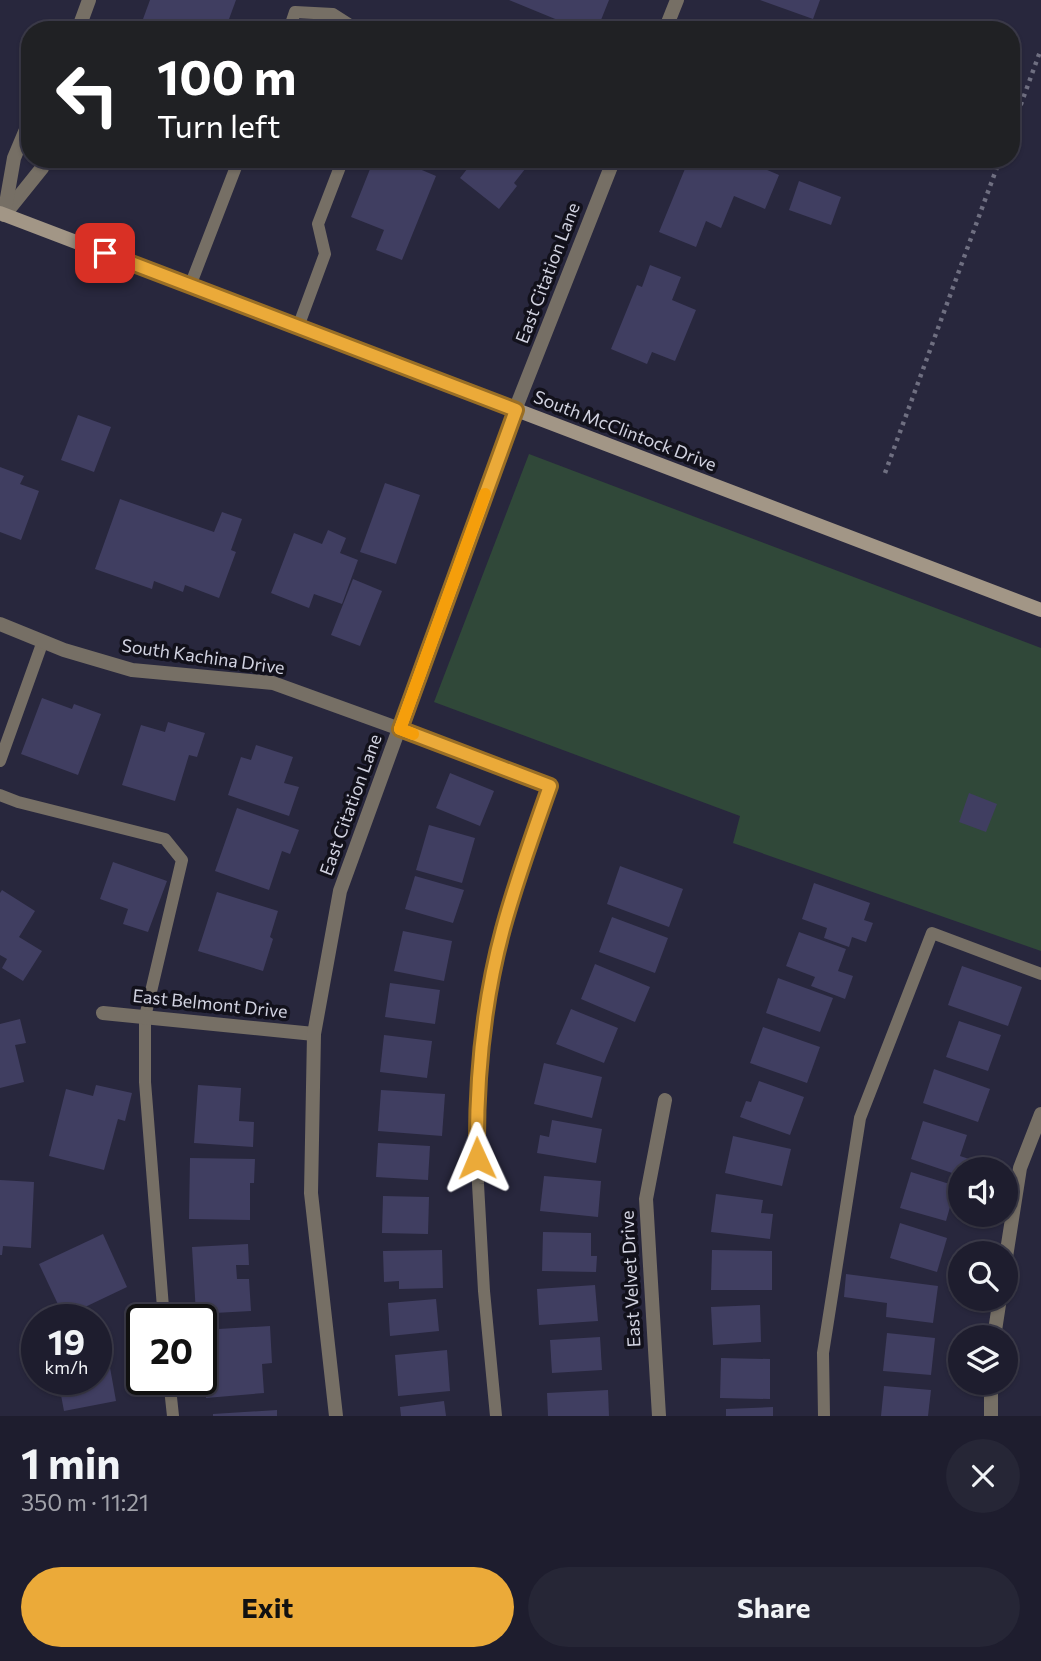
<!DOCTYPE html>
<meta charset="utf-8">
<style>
:root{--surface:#1e1d2e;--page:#262636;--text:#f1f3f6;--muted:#a1a2aa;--line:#3c3b4a;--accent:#ebaa39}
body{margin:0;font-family:Commissioner,sans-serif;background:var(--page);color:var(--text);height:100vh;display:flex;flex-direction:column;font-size:26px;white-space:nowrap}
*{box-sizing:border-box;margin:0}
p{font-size:23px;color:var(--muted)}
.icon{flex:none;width:38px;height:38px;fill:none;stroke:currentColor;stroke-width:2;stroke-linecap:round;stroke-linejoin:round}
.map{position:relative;height:1416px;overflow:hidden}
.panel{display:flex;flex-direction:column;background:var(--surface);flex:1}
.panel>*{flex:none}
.hud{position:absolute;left:21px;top:21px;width:999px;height:147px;border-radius:28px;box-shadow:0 2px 5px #0004,0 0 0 2px var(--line);background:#202124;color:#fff;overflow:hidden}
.tools{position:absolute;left:948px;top:1157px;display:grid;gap:14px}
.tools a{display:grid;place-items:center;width:70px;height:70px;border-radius:50%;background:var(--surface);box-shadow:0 2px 5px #0004,0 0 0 2px var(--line);font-size:35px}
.speed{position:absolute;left:21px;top:1304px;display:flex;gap:14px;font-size:35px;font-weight:700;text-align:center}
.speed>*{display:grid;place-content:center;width:91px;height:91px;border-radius:50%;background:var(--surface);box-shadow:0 2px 5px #0004,0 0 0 2px var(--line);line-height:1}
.speed small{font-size:18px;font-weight:400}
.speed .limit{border:4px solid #111;border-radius:10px;background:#fff;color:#111}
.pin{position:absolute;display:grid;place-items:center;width:60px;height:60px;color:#fff;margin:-30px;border-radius:14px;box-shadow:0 4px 10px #0006}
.me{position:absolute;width:77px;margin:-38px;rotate:359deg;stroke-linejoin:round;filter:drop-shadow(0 0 5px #0008)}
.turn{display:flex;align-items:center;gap:24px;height:147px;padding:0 21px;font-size:32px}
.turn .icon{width:91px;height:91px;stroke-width:2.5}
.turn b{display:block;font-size:49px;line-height:60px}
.round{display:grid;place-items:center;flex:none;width:74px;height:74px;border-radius:37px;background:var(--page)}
.headline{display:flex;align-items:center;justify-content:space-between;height:119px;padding:0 21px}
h1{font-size:42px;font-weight:700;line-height:52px}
.action{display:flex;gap:14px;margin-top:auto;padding:14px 21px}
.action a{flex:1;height:80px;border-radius:42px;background:var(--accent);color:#111;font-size:28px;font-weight:700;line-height:80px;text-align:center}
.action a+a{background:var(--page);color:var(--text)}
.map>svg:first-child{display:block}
.green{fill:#304839}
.building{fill:#403e61}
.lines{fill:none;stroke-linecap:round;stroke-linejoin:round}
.path{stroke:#6f6f81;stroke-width:4.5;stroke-dasharray:3.5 5;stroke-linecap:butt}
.service{stroke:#766f65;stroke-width:12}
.minor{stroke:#766f65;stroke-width:14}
.secondary{stroke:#a29686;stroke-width:14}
.route-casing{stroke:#996e25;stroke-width:18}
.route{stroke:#ebaa39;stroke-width:12}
.slow{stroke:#f59e0b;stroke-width:12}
.labels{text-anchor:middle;stroke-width:7;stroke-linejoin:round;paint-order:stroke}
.street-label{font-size:18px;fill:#d1d2e0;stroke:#12111b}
</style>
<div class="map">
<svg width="1041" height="1416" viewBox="0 0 1041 1416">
<rect width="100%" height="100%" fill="#28273d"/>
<polygon class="green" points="529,454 1041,648 1041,951 733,843 740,816 434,702"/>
<g class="building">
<polygon points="150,0 236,0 225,30 139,30"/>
<polygon points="509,0 609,0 597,30 582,30"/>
<polygon points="760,0 820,0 813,19"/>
<polygon points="374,159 396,159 436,176 402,260 376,250 384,230 351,217"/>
<polygon points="475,159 533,159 514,183 517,186 499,209 460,178"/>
<polygon points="689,159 741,159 779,175 765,209 734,196 721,228 706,221 696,247 659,232"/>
<polygon points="927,159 959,159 954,170"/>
<polygon points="799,181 841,197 831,225 789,210"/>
<polygon points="650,265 681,277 672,300 696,310 675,361 652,352 647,364 611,349 637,285 642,287"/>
<polygon points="78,415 111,427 94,472 61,460"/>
<polygon points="0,467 24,476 20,484 39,491 21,540 0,532"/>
<polygon points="385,483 420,495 396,564 360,552"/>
<polygon points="120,499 214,532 222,512 242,519 231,550 236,552 219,598 185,585 183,592 154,581 152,589 95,569"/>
<polygon points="328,530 346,538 340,553 358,560 342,604 314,594 309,608 271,593 294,533 322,544"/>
<polygon points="353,579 382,591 360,646 331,635"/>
<polygon points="42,698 72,709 74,704 101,714 78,775 21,754"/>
<polygon points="168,722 205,733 197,757 189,755 175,801 122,785 141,725 165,732"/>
<polygon points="256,745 293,757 284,783 299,787 289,816 228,795 241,757 251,760"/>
<polygon points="450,773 494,791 480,826 436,808"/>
<polygon points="969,793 997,804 986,832 959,822"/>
<polygon points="237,808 299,830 290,854 282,851 269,890 215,871"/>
<polygon points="429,825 475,838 462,883 416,870"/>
<polygon points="113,862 167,881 148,932 123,924 128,909 100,899"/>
<polygon points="620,866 683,889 669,927 607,904"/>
<polygon points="415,876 464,890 453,923 405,909"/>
<polygon points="814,883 870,903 864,920 873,923 866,942 852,937 849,947 824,938 827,928 802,919"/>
<polygon points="2,890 35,911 19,937 42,951 23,981 2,968 7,959 0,955 0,893"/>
<polygon points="217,892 278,911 270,937 273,939 263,971 198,951"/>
<polygon points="612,917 668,938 655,973 599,952"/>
<polygon points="403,931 452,941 444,981 394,971"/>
<polygon points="799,932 846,949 838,971 853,976 845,999 811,986 815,977 786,966"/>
<polygon points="595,964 650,987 635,1022 581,999"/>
<polygon points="962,966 1022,987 1008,1026 948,1005"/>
<polygon points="778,978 833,998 820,1032 766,1013"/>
<polygon points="390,983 440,990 435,1024 385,1017"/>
<polygon points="571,1009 618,1028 604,1063 556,1044"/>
<polygon points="20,1019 26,1043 15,1045 24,1082 0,1088 0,1024"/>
<polygon points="959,1021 1001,1035 988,1071 946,1057"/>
<polygon points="763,1027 820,1047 807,1083 750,1063"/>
<polygon points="384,1035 432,1041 427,1078 380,1072"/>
<polygon points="544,1063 602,1077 592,1118 534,1104"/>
<polygon points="934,1069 990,1089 978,1122 923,1103"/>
<polygon points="759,1081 804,1097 790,1135 740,1117 746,1101 751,1102"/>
<polygon points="96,1085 132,1093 125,1121 118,1119 104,1170 49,1156 66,1089 93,1096"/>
<polygon points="198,1085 241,1088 239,1121 254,1122 253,1147 194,1143"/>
<polygon points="381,1090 445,1094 442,1136 378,1131"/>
<polygon points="552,1120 602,1129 596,1163 537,1153 540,1135 549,1137"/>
<polygon points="923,1121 967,1135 960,1156 969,1159 965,1169 961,1169 961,1176 911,1159"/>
<polygon points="733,1136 791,1149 782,1186 725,1173"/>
<polygon points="378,1143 430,1146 428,1180 376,1177"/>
<polygon points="190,1158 255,1159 254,1183 250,1183 250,1220 189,1219"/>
<polygon points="911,1172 956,1186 946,1221 900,1208"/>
<polygon points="544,1176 601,1181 598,1217 540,1211"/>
<polygon points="0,1180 34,1182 31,1248 3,1246 2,1255 0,1255"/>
<polygon points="716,1194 763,1200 761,1213 773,1214 770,1239 711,1232"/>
<polygon points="383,1196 429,1197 428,1234 382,1233"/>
<polygon points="900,1223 947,1238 937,1272 890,1258"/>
<polygon points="543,1232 591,1233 591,1256 597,1256 596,1272 542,1271"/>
<polygon points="103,1234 127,1287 64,1317 39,1264"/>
<polygon points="248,1244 249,1265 236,1265 237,1279 249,1279 251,1311 196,1314 192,1247"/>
<polygon points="442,1250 443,1288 399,1289 399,1281 384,1282 383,1251"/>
<polygon points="712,1250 772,1251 772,1290 711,1290"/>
<polygon points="846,1274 938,1286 933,1323 886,1317 887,1303 844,1297"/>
<polygon points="595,1285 598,1321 539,1325 537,1289"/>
<polygon points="436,1299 439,1331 390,1336 388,1303"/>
<polygon points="760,1305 761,1342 713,1345 711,1307"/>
<polygon points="270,1326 272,1363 262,1364 264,1393 206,1398 202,1330"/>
<polygon points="887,1333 935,1338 931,1375 883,1371"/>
<polygon points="600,1337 602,1370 552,1373 550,1340"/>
<polygon points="106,1345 116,1401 64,1411 58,1379 96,1379 96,1347"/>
<polygon points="447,1350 450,1391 398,1396 395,1355"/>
<polygon points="721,1358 770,1359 770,1399 720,1398"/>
<polygon points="884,1386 931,1390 928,1416 881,1416"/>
<polygon points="608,1390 609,1416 548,1416 547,1393"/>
<polygon points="444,1401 446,1416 401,1416 400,1407"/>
<polygon points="773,1407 773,1416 726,1416 726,1409"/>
<polygon points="277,1410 277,1416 213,1416 213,1414"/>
</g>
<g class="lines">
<g class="path">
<polyline points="1012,129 1041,49"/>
<polyline points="885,473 1000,159"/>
</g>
<g class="service">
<polyline points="289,30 295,12 333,14 358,30"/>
<polyline points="190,286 239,159"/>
<polyline points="298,327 325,254 318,224 343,159"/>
<polyline points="400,729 549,786 525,854 502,932 486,1018 476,1104 478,1184 484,1291 496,1416"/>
<polyline points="0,761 43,641"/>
<polyline points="0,795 18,802 165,839 182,860 145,1017 145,1082 164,1320"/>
<polyline points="169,1379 173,1416"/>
<polyline points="824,1416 823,1353 860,1118 932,933 1041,974"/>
</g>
<g class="minor">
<polyline points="78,30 89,0"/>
<polyline points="665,30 677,0"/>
<polyline points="5,214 42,168 45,159"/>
<polyline points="4,215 14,158 30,120"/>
<polyline points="0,624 64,650 132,670 273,683 400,729"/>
<polyline points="103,1013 314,1034"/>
<polyline points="1006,1257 1020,1168 1041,1114"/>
<polyline points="994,1337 1000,1298"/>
<polyline points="336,1416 311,1193 314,1034 340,891 515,410 614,159"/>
<polyline points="659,1416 646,1199 665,1100"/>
<polyline points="991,1416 991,1382"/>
</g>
<polyline class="secondary" points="0,213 1041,610"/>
</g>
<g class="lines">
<g class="route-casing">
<path id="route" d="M105,253L516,410L400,729L550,786C533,834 516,881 503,929C483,1003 476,1082 477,1158"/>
</g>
<use href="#route" class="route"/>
<polyline class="slow" points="413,734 400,729 485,494"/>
</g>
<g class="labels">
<g class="street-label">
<text transform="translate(548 273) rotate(-69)" y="6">East Citation Lane</text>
<text transform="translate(625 431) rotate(21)" y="6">South McClintock Drive</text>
<text transform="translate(203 657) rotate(8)" y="6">South Kachina Drive</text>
<text transform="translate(351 805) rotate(-70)" y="6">East Citation Lane</text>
<text transform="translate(210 1004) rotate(6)" y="6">East Belmont Drive</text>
<text transform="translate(631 1279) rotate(-93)" y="6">East Velvet Drive</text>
</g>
</g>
</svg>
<div class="tools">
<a><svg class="icon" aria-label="sound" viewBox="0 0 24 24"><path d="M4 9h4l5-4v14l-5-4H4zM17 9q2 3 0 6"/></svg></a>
<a><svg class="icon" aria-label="search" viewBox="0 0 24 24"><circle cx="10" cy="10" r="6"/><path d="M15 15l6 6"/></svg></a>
<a><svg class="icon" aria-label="layers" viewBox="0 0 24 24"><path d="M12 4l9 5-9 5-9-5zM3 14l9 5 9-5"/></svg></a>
</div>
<div class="speed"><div>19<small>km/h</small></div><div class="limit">20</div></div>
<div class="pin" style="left:105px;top:253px;background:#d93025"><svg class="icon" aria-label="arrive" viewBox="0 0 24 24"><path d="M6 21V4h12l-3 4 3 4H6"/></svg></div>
<svg class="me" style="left:477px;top:1158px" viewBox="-20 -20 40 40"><path d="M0-17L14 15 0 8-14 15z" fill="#ebaa39" stroke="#fff" stroke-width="4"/></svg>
<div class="hud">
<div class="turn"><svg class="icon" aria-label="left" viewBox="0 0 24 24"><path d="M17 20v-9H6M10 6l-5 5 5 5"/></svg><div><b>100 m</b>Turn left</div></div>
</div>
</div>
<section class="panel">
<div class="headline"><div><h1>1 min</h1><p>350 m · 11:21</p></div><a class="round"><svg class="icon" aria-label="close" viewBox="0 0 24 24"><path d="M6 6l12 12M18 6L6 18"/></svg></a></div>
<div class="action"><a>Exit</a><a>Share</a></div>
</section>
